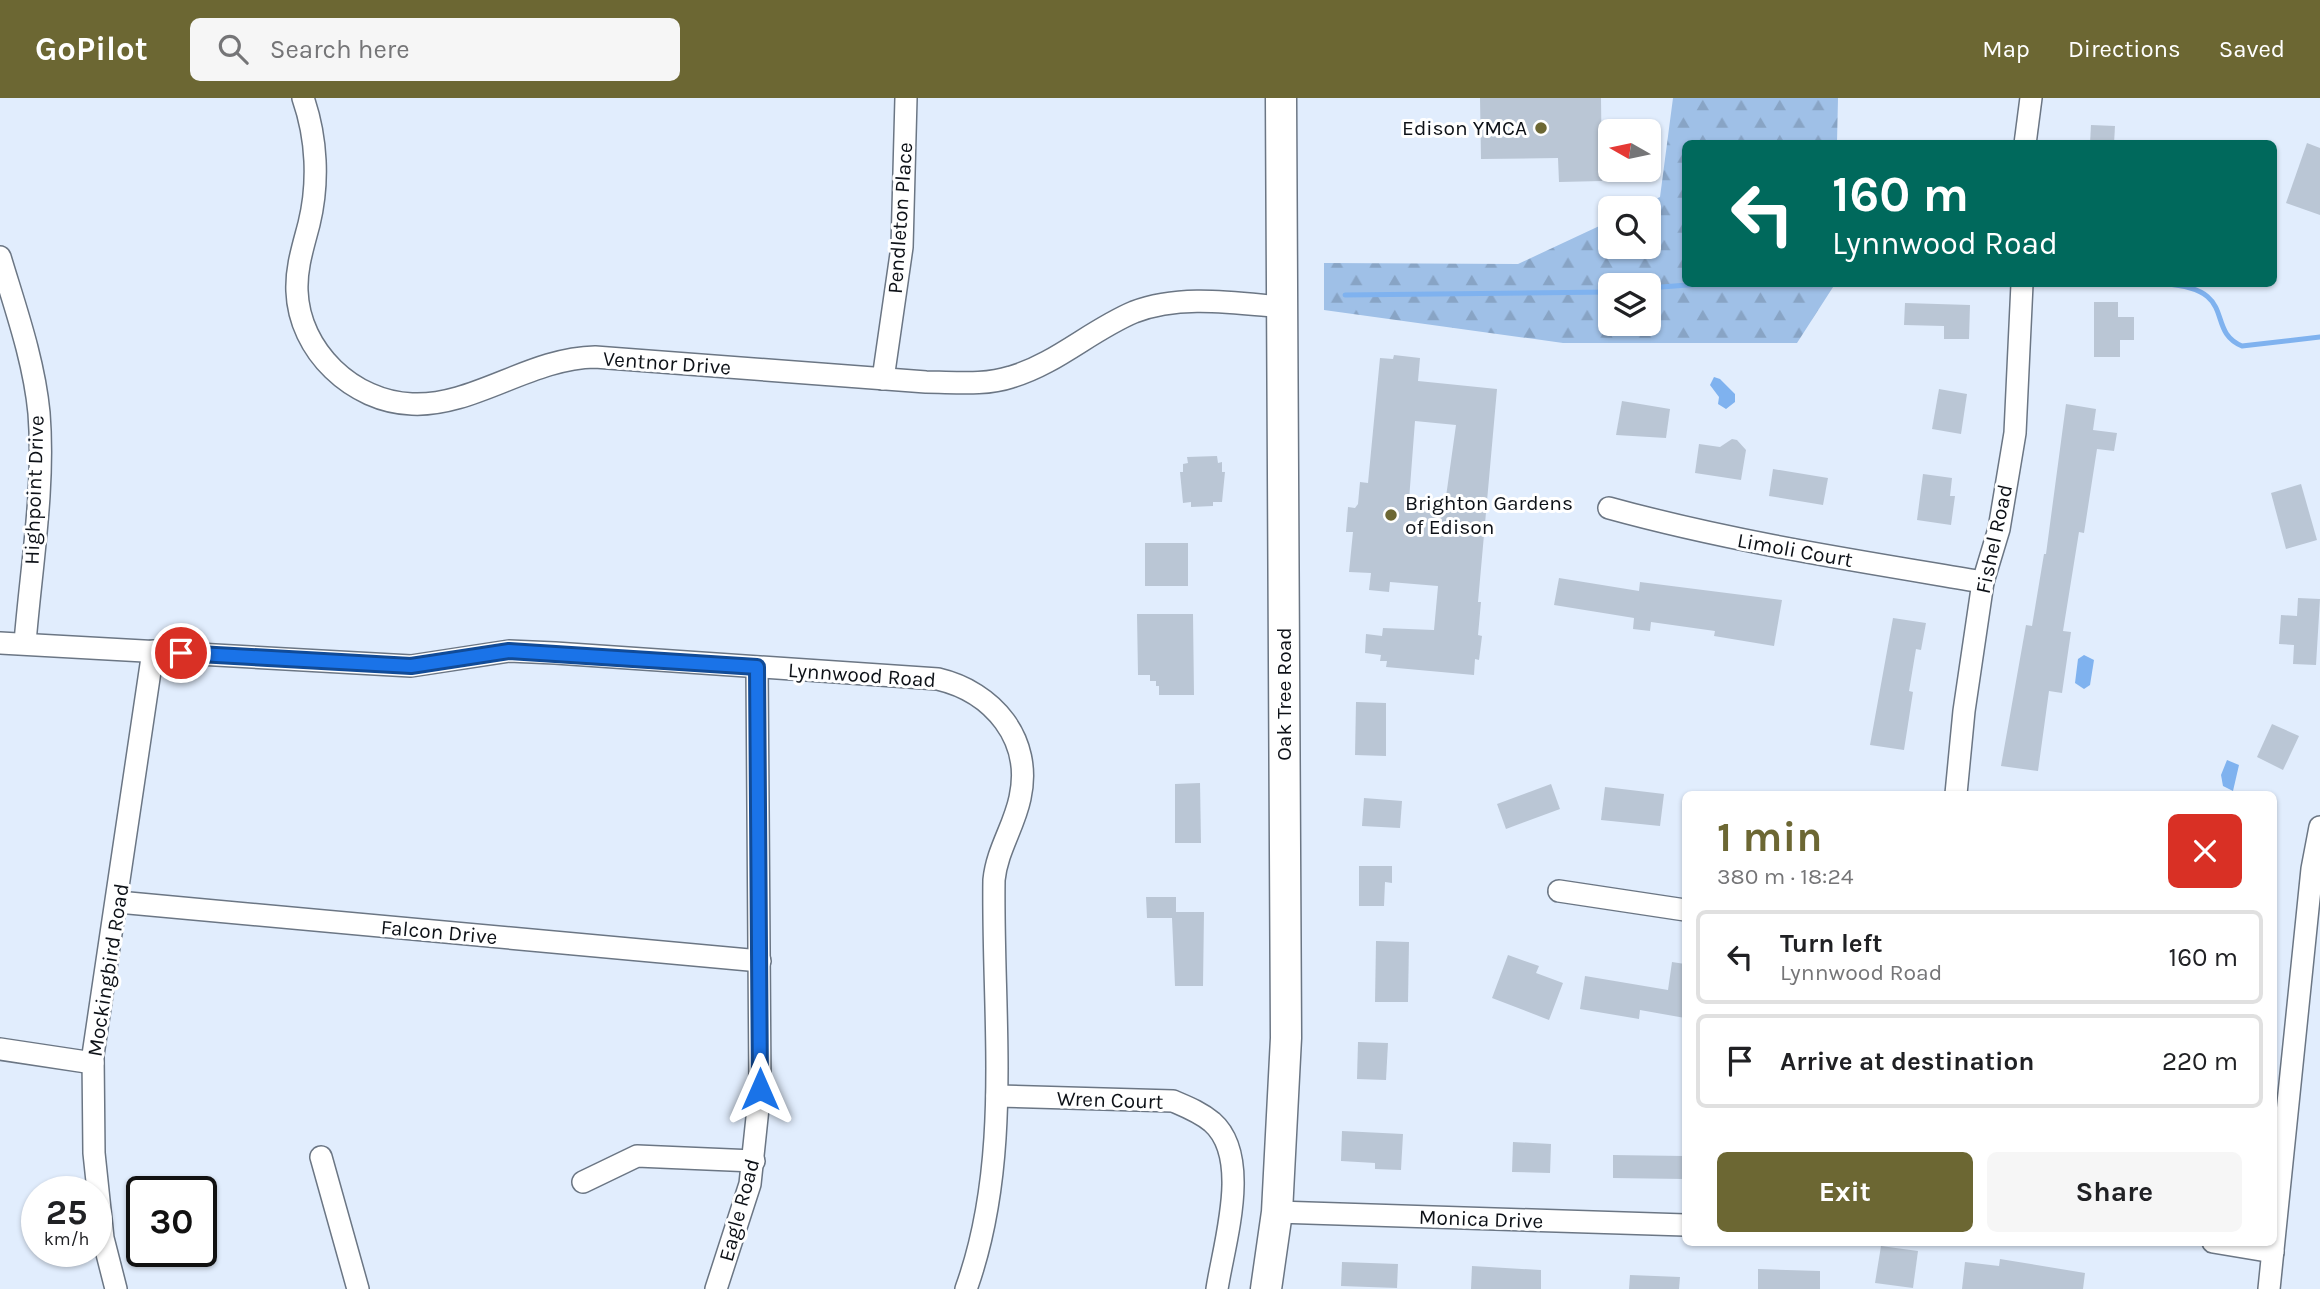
<!DOCTYPE html>
<meta charset="utf-8">
<style>
:root{--surface:#fff;--page:#f6f6f6;--text:#202124;--muted:#757577;--line:#e0e0e0;--accent:#6c6733}
body{margin:0;font-family:Karla,sans-serif;background:var(--page);color:var(--text);height:100vh;display:flex;flex-direction:column;font-size:26px;white-space:nowrap}
*{box-sizing:border-box;margin:0}
p{font-size:23px;color:var(--muted)}
.icon{flex:none;width:38px;height:38px;fill:none;stroke:currentColor;stroke-width:2;stroke-linecap:round;stroke-linejoin:round}
.map{position:relative;flex:1;overflow:hidden}
.side{position:absolute;left:1682px;top:693px;width:595px;height:455px;display:flex;flex-direction:column;background:var(--surface);border-radius:10px;box-shadow:0 2px 5px #0004}
.side>*{flex:none}
.guide{position:absolute;left:1682px;top:42px;width:595px;height:147px;border-radius:10px;box-shadow:0 2px 5px #0004;background:#00695c;color:#fff;overflow:hidden}
.needle{width:46px;rotate:279deg}
.buttons{position:absolute;left:1598px;top:21px;display:grid;gap:14px}
.buttons a{display:grid;place-items:center;width:63px;height:63px;border-radius:10px;background:var(--surface);box-shadow:0 2px 5px #0004;font-size:35px}
.speed{position:absolute;left:21px;top:1078px;display:flex;gap:14px;font-size:35px;font-weight:700;text-align:center}
.speed>*{display:grid;place-content:center;width:91px;height:91px;border-radius:50%;background:var(--surface);box-shadow:0 2px 5px #0004;line-height:1}
.speed small{font-size:18px;font-weight:400}
.speed .limit{border:4px solid #111;border-radius:10px;background:#fff;color:#111}
.pin{position:absolute;display:grid;place-items:center;width:60px;height:60px;color:#fff;margin:-30px;border:4px solid #fff;border-radius:50%;box-shadow:0 2px 7px #0007}
.me{position:absolute;width:77px;margin:-38px;rotate:0deg;stroke-linejoin:round;filter:drop-shadow(0 0 5px #0008)}
.turn{display:flex;align-items:center;gap:24px;height:147px;padding:0 35px;font-size:32px}
.turn .icon{width:91px;height:91px;stroke-width:2.5}
.turn b{display:block;font-size:49px;line-height:60px}
.round{display:grid;place-items:center;flex:none;width:74px;height:74px;border-radius:10px;background:var(--page)}
.summary{display:flex;align-items:center;justify-content:space-between;height:119px;padding:0 35px}
h1{font-size:42px;font-weight:700;line-height:52px;color:var(--accent)}
.cta{display:flex;gap:14px;margin-top:auto;padding:14px 35px}
.cta a{flex:1;height:80px;border-radius:10px;background:var(--accent);color:#fff;font-size:28px;font-weight:700;line-height:80px;text-align:center}
.cta a+a{background:var(--page);color:var(--text)}
ul{padding:0;list-style:none}
li{display:flex;align-items:center;gap:21px;height:94px;margin:0 14px 10px;padding:0 21px;border:4px solid var(--line);border-radius:10px}
li div{flex:1}
li b{display:block;font-size:26px}
li em{font-style:normal}
header{display:flex;align-items:center;gap:42px;box-sizing:border-box;height:98px;padding:0 35px;background:var(--accent);color:#fff}
header strong{font-size:33px}
nav{display:flex;gap:38px;margin-inline-start:auto;font-size:24px}
.search{width:490px;height:63px;background:var(--page);display:flex;align-items:center;gap:18px;box-sizing:border-box;padding:0 24px;border-radius:10px;color:var(--muted);font-size:26px}
.map>svg:first-child{display:block}
.forest{fill:url(#forest-firs);fill-rule:evenodd}
.water{fill:#7fb2ef}
.lines{fill:none;stroke-linecap:round;stroke-linejoin:round}
.stream{stroke:#7fb2ef;stroke-width:5}
.building{fill:#bac6d5;fill-rule:evenodd}
.minor-casing{stroke:#6b7684;stroke-width:24}
.secondary-casing{stroke:#6b7684;stroke-width:33}
.minor{stroke:#fff;stroke-width:21}
.secondary{stroke:#fff;stroke-width:30}
.route-casing{stroke:#114b97;stroke-width:18}
.route{stroke:#1a73e8;stroke-width:12}
.poi-dot{fill:#6c6733;stroke:#fff;stroke-width:2.5}
.labels{text-anchor:middle;stroke-width:6;stroke-linejoin:round;paint-order:stroke}
.poi-label{font-size:21px;fill:#0d1117;stroke:#fff;text-anchor:end}
.street-label{font-size:21px;fill:#0d1117;stroke:#fff}
</style>
<header>
<strong>GoPilot</strong>
<div class="search"><svg class="icon" aria-label="search" viewBox="0 0 24 24"><circle cx="10" cy="10" r="6"/><path d="M15 15l6 6"/></svg>Search here</div>
<nav><a>Map</a><a>Directions</a><a>Saved</a></nav>
</header>
<div class="map">
<svg width="2320" height="1191" viewBox="0 0 2320 1191">
<defs>
<pattern id="forest-firs" width="22" height="20" patternUnits="userSpaceOnUse" patternTransform="scale(1.75)"><rect width="22" height="20" fill="#9fc0e7"/><path d="M5 1l3.5 6h-7zM16 11l3.5 6h-7z" fill="#88a4c5"/></pattern>
</defs>
<rect width="100%" height="100%" fill="#e1edfd"/>
<path class="forest" d="M1673,0H1838L1837,45L1685,46V186H1835L1797,245H1563L1324,212V165L1518,166L1610,123V149H1648V110H1636L1660,99ZM1610,187H1648V226H1610Z"/>
<g class="water">
<polygon points="1714,279 1720,281 1735,296 1735,304 1726,311 1718,306 1719,299 1710,287"/>
<polygon points="2084,557 2094,562 2090,587 2084,591 2075,585 2078,561"/>
<polygon points="2227,662 2239,667 2233,693 2223,688 2221,677"/>
</g>
<g class="lines">
<g class="stream">
<path d="M2165,186C2240,191 2204,232 2242,248L2320,239"/>
<polyline points="1648,190 1701,186"/>
<polyline points="1345,197 1610,194"/>
</g>
</g>
<g class="building">
<polygon points="1480,0 1601,0 1602,83 1559,84 1558,60 1481,61"/>
<polygon points="2091,27 2115,28 2114,46 2090,46"/>
<polygon points="2307,45 2320,50 2320,117 2286,105"/>
<polygon points="2094,204 2118,204 2118,219 2134,219 2134,242 2120,242 2120,259 2094,259"/>
<polygon points="1905,205 1970,207 1969,241 1944,241 1944,228 1904,227"/>
<path d="M1394,257L1420,260L1418,283L1497,291L1478,504H1481L1478,537L1482,538L1479,562L1475,561L1474,577L1386,569L1387,563H1380L1381,557L1365,555L1366,536L1382,538L1383,530L1434,532L1438,488L1390,484L1389,494L1369,492L1371,475L1349,474L1353,434H1346L1348,409L1355,410L1358,406L1360,384L1368,385L1380,260L1393,261ZM1415,323L1456,327L1445,406L1409,402Z"/>
<polygon points="1939,291 1967,296 1961,336 1932,331"/>
<polygon points="1622,303 1670,311 1666,340 1616,337"/>
<polygon points="2066,306 2096,311 2093,332 2117,335 2114,353 2097,351 2084,435 2079,434 2063,533 2071,534 2062,595 2049,593 2038,673 2001,668 2026,527 2032,528 2044,456 2046,456"/>
<polygon points="1732,341 1737,342 1746,352 1741,382 1695,375 1699,346 1720,349"/>
<polygon points="1217,358 1218,365 1222,364 1222,374 1225,374 1222,404 1213,404 1213,408 1191,409 1191,404 1183,405 1180,374 1183,374 1183,366 1188,365 1187,359"/>
<polygon points="1773,371 1828,380 1823,407 1769,398"/>
<polygon points="1923,376 1952,380 1950,398 1955,398 1951,427 1917,422"/>
<polygon points="2301,386 2317,442 2286,451 2271,395"/>
<rect x="1145" y="445" width="43" height="43"/>
<polygon points="1559,480 1639,493 1640,484 1782,502 1774,548 1714,538 1715,533 1651,524 1650,533 1633,531 1634,520 1554,507"/>
<polygon points="2298,500 2320,501 2316,567 2293,566 2294,547 2279,546 2281,517 2297,518"/>
<polygon points="1137,516 1193,516 1194,597 1159,597 1159,588 1156,588 1156,583 1150,583 1150,577 1138,577"/>
<polygon points="1893,520 1926,525 1921,552 1916,551 1909,593 1913,594 1904,652 1870,647"/>
<polygon points="1356,604 1386,605 1386,658 1355,657"/>
<polygon points="2272,626 2299,638 2283,672 2257,659"/>
<polygon points="1200,685 1201,745 1175,745 1175,686"/>
<polygon points="1551,686 1560,711 1506,731 1497,706"/>
<polygon points="1605,689 1664,696 1660,728 1601,722"/>
<polygon points="1364,700 1402,703 1400,730 1362,728"/>
<polygon points="1359,768 1392,768 1392,785 1385,784 1384,808 1359,808"/>
<polygon points="1146,799 1176,799 1176,814 1204,814 1203,888 1175,888 1172,820 1147,820"/>
<polygon points="1376,843 1409,844 1408,904 1375,904"/>
<polygon points="1508,857 1539,868 1536,875 1563,885 1549,922 1492,900"/>
<polygon points="1672,864 1685,866 1685,920 1640,912 1639,921 1580,911 1585,878 1668,892"/>
<polygon points="1358,944 1388,945 1386,982 1357,981"/>
<polygon points="1342,1033 1403,1036 1401,1072 1375,1071 1375,1065 1341,1063"/>
<polygon points="1513,1044 1551,1046 1550,1075 1512,1074"/>
<polygon points="1613,1057 1684,1058 1684,1081 1613,1080"/>
<polygon points="1881,1148 1918,1153 1913,1190 1875,1185"/>
<polygon points="2000,1161 2085,1175 2083,1191 1962,1191 1965,1164 1999,1168"/>
<polygon points="1342,1164 1398,1166 1397,1190 1341,1188"/>
<polygon points="1472,1168 1541,1172 1541,1191 1471,1191"/>
<polygon points="1758,1171 1820,1173 1820,1191 1758,1191"/>
<polygon points="1630,1177 1680,1179 1679,1191 1629,1191"/>
</g>
<g class="lines">
<g class="minor-casing">
<g id="minor">
<path d="M303,0C317,40 319,85 309,126C303,149 296,170 297,193C299,253 353,304 412,306C473,309 530,260 595,259L926,284C953,284 984,288 1011,279C1056,266 1091,232 1134,214C1180,196 1235,205 1283,209"/>
<polyline points="2025,46 2031,0"/>
<path d="M0,159C15,209 34,262 39,315C45,390 31,470 25,545"/>
<polyline points="883,281 902,149 906,0"/>
<path d="M1609,410C1732,444 1858,463 1983,484"/>
<path d="M0,545L411,568L509,553L555,555L938,581C993,594 1033,641 1020,700C1014,729 997,752 994,782C992,917 1013,1061 966,1191"/>
<polyline points="1956,696 1964,613 1983,484 1999,431 2015,335 2022,186"/>
<polyline points="1559,793 1685,812"/>
<polyline points="118,804 760,863"/>
<polyline points="0,951 93,965"/>
<path d="M997,998L1173,1003C1187,1009 1200,1014 1212,1024C1252,1059 1224,1145 1217,1191"/>
<polyline points="321,1059 358,1191"/>
<polyline points="583,1084 637,1058 754,1063"/>
<polyline points="1277,1114 1685,1127"/>
<polyline points="2213,1144 2273,1154"/>
<polyline points="116,1191 103,1140 94,1055 93,957 153,553"/>
<polyline points="716,1191 750,1086 760,991 757,569"/>
<polyline points="2269,1191 2312,771 2320,729"/>
</g>
</g>
<g class="secondary-casing">
<polyline id="secondary" points="1266,1191 1277,1114 1286,940 1281,0"/>
</g>
<use href="#minor" class="minor"/>
<use href="#secondary" class="secondary"/>
</g>
<g class="lines">
<g class="route-casing">
<polyline id="route" points="181,555 411,568 509,553 757,569 760,991"/>
</g>
<use href="#route" class="route"/>
</g>
<g class="poi-dot">
<circle cx="1541" cy="30" r="7"/>
<circle cx="1391" cy="417" r="7"/>
</g>
<g class="labels">
<g class="poi-label">
<text x="1527" y="37">Edison YMCA</text>
<text x="1405" y="412" text-anchor="start">Brighton Gardens<tspan x="1405" dy="24">of Edison</tspan></text>
</g>
<g class="street-label">
<text transform="translate(900 120) rotate(-86)" y="7">Pendleton Place</text>
<text transform="translate(667 265) rotate(4)" y="7">Ventnor Drive</text>
<text transform="translate(34 392) rotate(-88)" y="7">Highpoint Drive</text>
<text transform="translate(1994 441) rotate(-78)" y="7">Fishel Road</text>
<text transform="translate(1795 452) rotate(10)" y="7">Limoli Court</text>
<text transform="translate(862 577) rotate(4)" y="7">Lynnwood Road</text>
<text transform="translate(1284 596) rotate(-90)" y="7">Oak Tree Road</text>
<text transform="translate(439 834) rotate(5)" y="7">Falcon Drive</text>
<text transform="translate(108 872) rotate(-81)" y="7">Mockingbird Road</text>
<text transform="translate(1110 1002) rotate(2)" y="7">Wren Court</text>
<text transform="translate(739 1112) rotate(-75)" y="7">Eagle Road</text>
<text transform="translate(1481 1121) rotate(2)" y="7">Monica Drive</text>
</g>
</g>
</svg>
<div class="buttons">
<a><svg class="needle" viewBox="-14 -14 28 28"><path d="M0-13l5 13h-10z" fill="#e53935"/><path d="M0 13l5-13h-10z" fill="#757577"/></svg></a>
<a><svg class="icon" aria-label="search" viewBox="0 0 24 24"><circle cx="10" cy="10" r="6"/><path d="M15 15l6 6"/></svg></a>
<a><svg class="icon" aria-label="layers" viewBox="0 0 24 24"><path d="M12 4l9 5-9 5-9-5zM3 14l9 5 9-5"/></svg></a>
</div>
<div class="speed"><div>25<small>km/h</small></div><div class="limit">30</div></div>
<div class="pin" style="left:181px;top:555px;background:#d93025"><svg class="icon" aria-label="arrive" viewBox="0 0 24 24"><path d="M6 21V4h12l-3 4 3 4H6"/></svg></div>
<svg class="me" style="left:760px;top:991px" viewBox="-20 -20 40 40"><path d="M0-17L14 15 0 8-14 15z" fill="#1a73e8" stroke="#fff" stroke-width="4"/></svg>
<div class="guide">
<div class="turn"><svg class="icon" aria-label="left" viewBox="0 0 24 24"><path d="M17 20v-9H6M10 6l-5 5 5 5"/></svg><div><b>160 m</b>Lynnwood Road</div></div>
</div>
<section class="side">
<div class="summary"><div><h1>1 min</h1><p>380 m · 18:24</p></div><a class="round" style="background:#d93025;color:#fff"><svg class="icon" aria-label="close" viewBox="0 0 24 24"><path d="M6 6l12 12M18 6L6 18"/></svg></a></div>
<ul>
<li><svg class="icon" aria-label="left" viewBox="0 0 24 24"><path d="M17 20v-9H6M10 6l-5 5 5 5"/></svg><div><b>Turn left</b><p>Lynnwood Road</p></div><em>160 m</em></li>
<li><svg class="icon" aria-label="arrive" viewBox="0 0 24 24"><path d="M6 21V4h12l-3 4 3 4H6"/></svg><div><b>Arrive at destination</b></div><em>220 m</em></li>
</ul>
<div class="cta"><a>Exit</a><a>Share</a></div>
</section>
</div>
